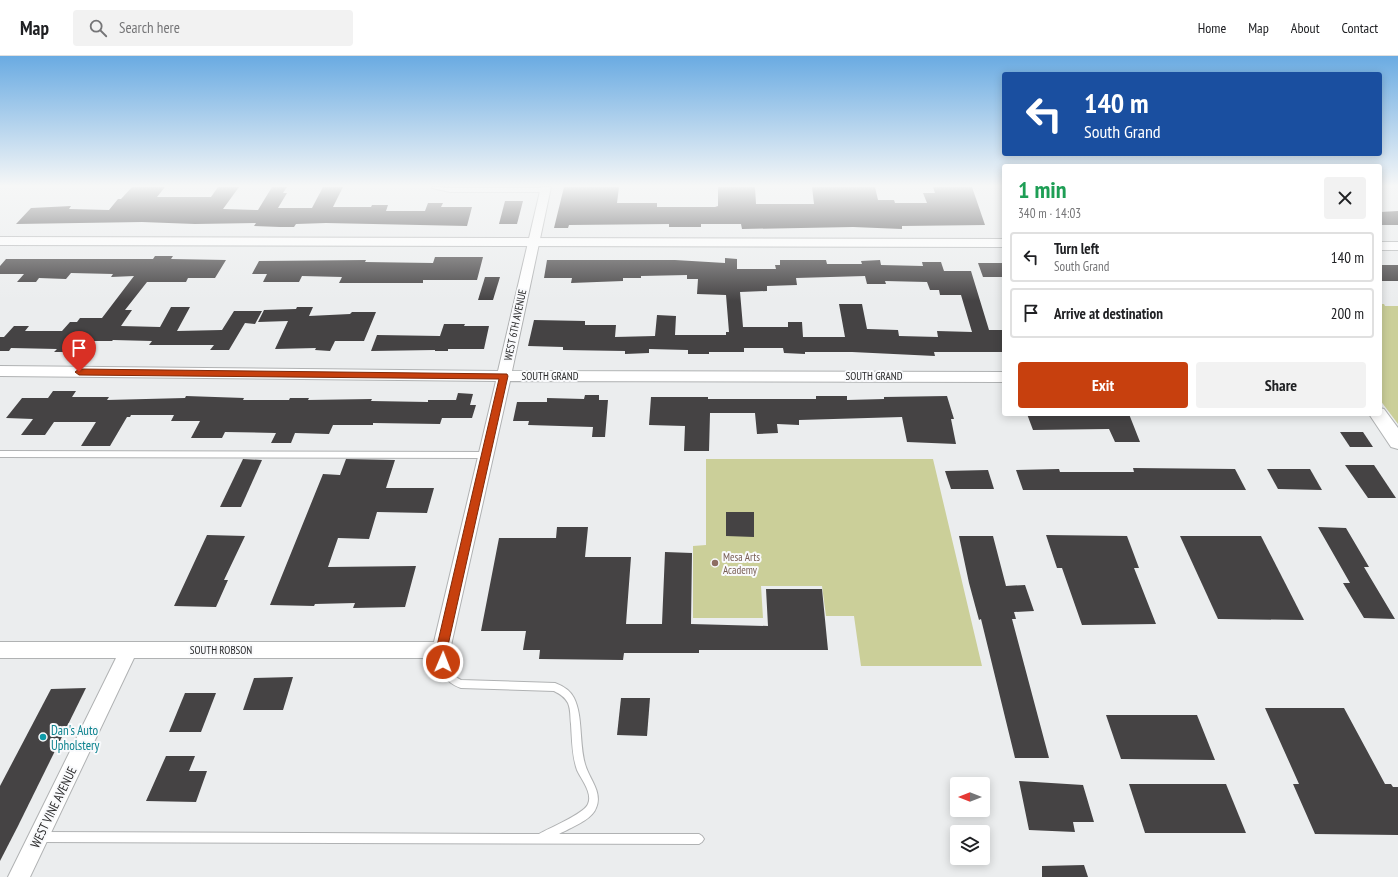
<!DOCTYPE html>
<meta charset="utf-8">
<style>
:root{--surface:#fff;--page:#f2f2f2;--text:#202124;--muted:#757577;--line:#e0e0e0;--accent:#c7400e}
body{margin:0;font-family:"PT Sans Narrow",sans-serif;background:var(--page);color:var(--text);height:100vh;display:flex;flex-direction:column;font-size:15px;white-space:nowrap}
*{box-sizing:border-box;margin:0}
p{font-size:13px;color:var(--muted)}
.icon{flex:none;width:22px;height:22px;fill:none;stroke:currentColor;stroke-width:2;stroke-linecap:round;stroke-linejoin:round}
.map{position:relative;flex:1;overflow:hidden}
.panel{position:absolute;left:1002px;top:108px;width:380px;height:252px;display:flex;flex-direction:column;background:var(--surface);border-radius:4px;box-shadow:0 2px 10px #0003}
.panel>*{flex:none}
.banner{position:absolute;left:1002px;top:16px;width:380px;height:84px;border-radius:4px;box-shadow:0 2px 10px #0003;background:#1a4fa0;color:#fff;overflow:hidden}
.needle{width:26px;rotate:270deg}
.controls{position:absolute;left:950px;top:721px;display:grid;gap:8px}
.controls a{display:grid;place-items:center;width:40px;height:40px;border-radius:4px;background:var(--surface);box-shadow:0 2px 10px #0003;font-size:20px}
.pin{position:absolute;display:grid;place-items:center;width:34px;height:34px;color:#fff;margin:-41px -17px;border-radius:50% 50% 50% 0;rotate:-45deg;box-shadow:0 0 4px #0007}
.pin .icon{rotate:45deg}
.me{position:absolute;width:44px;margin:-22px;rotate:1deg;stroke-linejoin:round;filter:drop-shadow(0 0 3px #0008)}
.turn{display:flex;align-items:center;gap:14px;height:84px;padding:0 16px;font-size:18px}
.turn .icon{width:52px;height:52px;stroke-width:2.5}
.turn b{display:block;font-size:28px;line-height:34px}
.round{display:grid;place-items:center;flex:none;width:42px;height:42px;border-radius:4px;background:var(--page)}
.headline{display:flex;align-items:center;justify-content:space-between;height:68px;padding:0 16px}
h1{font-size:24px;font-weight:700;line-height:30px;color:#1e9e55}
.action{display:flex;gap:8px;margin-top:auto;padding:8px 16px}
.action a{flex:1;height:46px;border-radius:4px;background:var(--accent);color:#fff;font-size:16px;font-weight:700;line-height:46px;text-align:center}
.action a+a{background:var(--page);color:var(--text)}
ul{padding:0;list-style:none}
li{display:flex;align-items:center;gap:12px;height:50px;margin:0 8px 6px;padding:0 8px;border:2px solid var(--line);border-radius:4px}
li div{flex:1}
li b{display:block;font-size:15px}
li em{font-style:normal}
header{display:flex;align-items:center;gap:24px;box-sizing:border-box;height:56px;padding:0 20px;background:var(--surface);border-bottom:1px solid var(--line)}
header strong{font-size:19px}
nav{display:flex;gap:22px;margin-inline-start:auto;font-size:14px}
.search{width:280px;height:36px;background:var(--page);display:flex;align-items:center;gap:10px;box-sizing:border-box;padding:0 14px;border-radius:4px;color:var(--muted);font-size:15px}
.map>svg:first-child{display:block}
.green{fill:#cbcf99}
.building{fill:#454344;fill-rule:evenodd}
.lines{fill:none;stroke-linecap:round;stroke-linejoin:round}
.service-casing{stroke:#b0b2b3;stroke-width:2}
.minor-casing{stroke:#b0b2b3;stroke-width:2}
.tertiary-casing{stroke:#b0b2b3;stroke-width:2}
.service{fill:#fff;fill-rule:evenodd}
.minor{fill:#fff;fill-rule:evenodd}
.tertiary{fill:#fff;fill-rule:evenodd}
.route{fill:#c7400e;stroke:#812a09}
.education-dot{fill:#8d6e63;stroke:#f9fafc;stroke-width:1.5}
.culture-dot{fill:#0f9aa8;stroke:#f9fafc;stroke-width:1.5}
.labels{text-anchor:middle;stroke-width:4;stroke-linejoin:round;paint-order:stroke}
.street-label{font-size:11px;fill:#2a2a2b;stroke:#f9fafc}
.education-label{font-size:11px;fill:#785e54;stroke:#f9fafc;text-anchor:start}
.near-culture-label{font-size:13px;fill:#0d838f;stroke:#f9fafc;text-anchor:start}
.near-street-label{font-size:13px;fill:#2a2a2b;stroke:#f9fafc}
</style>
<header>
<strong>Map</strong>
<div class="search"><svg class="icon" aria-label="search" viewBox="0 0 24 24"><circle cx="10" cy="10" r="6"/><path d="M15 15l6 6"/></svg>Search here</div>
<nav><a>Home</a><a>Map</a><a>About</a><a>Contact</a></nav>
</header>
<div class="map">
<svg width="1398" height="821" viewBox="0 0 1398 821">
<rect width="100%" height="100%" fill="#ebedee"/>
<g class="green">
<polygon points="1380,248 1384,248 1385,250 1398,250 1398,368 1380,344"/>
<polygon points="706,403 933,403 982,610 861,610 854,560 826,560 822,530 761,530 763,562 693,562 693,490 706,489"/>
</g>
<g class="building">
<polygon points="132,131 165,131 157,141 211,141 218,131 239,131 223,153 258,154 272,131 287,131 283,137 287,137 278,152 312,152 323,131 343,131 333,151 371,151 372,149 388,149 386,155 425,155 428,147 443,147 441,151 472,151 467,170 326,167 296,168 294,171 280,171 254,170 256,167 195,168 142,166 16,168 31,152 71,150 69,153 109,154 118,143 121,143"/>
<polygon points="564,131 619,131 617,147 657,147 657,151 715,151 718,150 718,131 755,131 756,148 814,148 812,131 875,131 878,144 894,144 895,147 927,147 923,137 935,137 933,131 972,131 985,169 902,170 902,173 853,171 742,173 741,168 701,168 701,171 669,171 669,168 569,169 568,172 554,172"/>
<polygon points="505,145 523,145 517,168 499,168"/>
<polygon points="1398,155 1398,169 1380,169 1380,156"/>
<polygon points="155,200 173,200 171,203 226,204 215,222 188,222 186,226 147,226 125,254 132,254 121,270 160,271 171,251 190,251 177,275 222,274 234,255 262,255 255,268 245,267 229,294 210,294 214,289 149,289 152,285 113,284 112,285 81,285 73,296 54,296 57,293 11,292 9,295 0,295 0,281 4,281 14,270 29,270 25,275 62,275 70,266 77,266 80,262 102,262 134,220 111,221 113,218 71,217 66,223 39,222 36,226 17,226 24,218 0,218 0,210 6,203 153,203"/>
<polygon points="435,201 483,201 477,224 423,224 423,227 339,227 342,221 302,220 299,226 263,226 267,218 252,218 259,205 366,204 365,206 433,207"/>
<path d="M725,202L737,203V213H776L775,209H780V204H826L827,208H862L861,205L880,204L881,209L923,210L922,206H941L944,215H971L989,274H1004V296H934L935,300L852,296H805V298L784,297L783,292H744V296H709V298H688V294L649,293V297L625,298V295L563,294V291L528,290L534,264L585,265V269H616L615,281L655,280L657,259L676,260L675,279H726V276H729L726,239L697,238L698,223H687V219L641,220V222H623V225L571,227L572,222H544L547,204H675L725,207ZM865,220L867,228H886L885,225L927,226L930,234H939L940,239H961L972,276L937,275L938,281L899,280L898,274L867,273L862,248H839L845,281H803L802,266H788V271H743L740,236L767,235V230L797,229L796,222Z"/>
<polygon points="978,207 1004,207 1004,221 983,221"/>
<rect x="1380" y="209" width="18" height="16"/>
<polygon points="485,221 500,221 493,244 478,244"/>
<polygon points="297,251 313,251 309,260 350,258 352,256 376,256 364,285 335,285 330,295 315,294 316,292 275,293 288,265 258,266 264,254 296,253"/>
<polygon points="444,268 465,268 464,270 489,270 484,293 448,293 448,295 435,295 435,294 371,295 377,279 440,280"/>
<polygon points="53,335 76,335 72,341 109,341 107,344 185,342 186,340 244,342 243,344 289,344 290,342 309,342 308,344 372,343 371,345 428,346 428,344 456,344 458,337 473,338 470,349 476,349 472,362 442,362 440,368 373,367 373,369 333,369 329,378 295,377 291,387 271,387 276,377 225,376 222,382 191,382 200,365 171,365 174,359 131,359 130,361 127,361 110,390 81,390 96,366 54,366 45,379 21,379 33,363 6,362 22,342 48,342"/>
<polygon points="585,339 599,339 599,344 608,344 605,381 592,381 593,371 528,369 529,365 513,365 517,346 547,346 547,342 584,343"/>
<polygon points="816,340 847,340 847,344 884,343 884,341 947,340 954,363 951,363 956,388 907,386 902,361 799,364 799,369 777,368 778,377 757,378 755,357 710,357 709,395 684,395 685,370 649,369 651,341 708,341 708,343 816,343"/>
<polygon points="1027,358 1129,358 1140,386 1115,386 1109,373 1033,374"/>
<polygon points="1340,376 1363,376 1373,391 1350,391"/>
<polygon points="243,403 262,404 241,451 220,451"/>
<polygon points="346,403 395,404 386,432 434,432 427,457 377,456 369,483 338,482 328,511 416,510 405,551 353,552 355,547 315,548 314,550 270,549 323,418 340,419"/>
<polygon points="1345,409 1374,409 1396,442 1368,442"/>
<polygon points="1133,412 1235,413 1246,434 1023,434 1016,414 1059,413 1060,416 1134,416"/>
<polygon points="1267,413 1310,413 1322,434 1278,433"/>
<polygon points="988,414 994,433 951,433 945,415"/>
<polygon points="726,456 754,456 754,481 726,480"/>
<polygon points="557,471 588,471 585,501 631,501 626,568 662,568 665,496 692,497 691,568 768,570 766,533 822,533 828,594 699,594 699,597 624,597 623,604 539,603 540,594 523,594 526,575 481,575 499,482 556,482"/>
<polygon points="1318,471 1346,472 1369,511 1364,511 1395,563 1364,562 1343,527 1350,527"/>
<polygon points="207,479 245,480 224,524 228,524 216,551 174,550"/>
<polygon points="1046,479 1127,480 1139,512 1134,512 1156,568 1082,569 1062,512 1057,512"/>
<polygon points="959,480 993,480 1006,530 1025,529 1034,555 1014,556 1016,563 1012,563 1049,702 1015,702 981,563 979,564 969,527"/>
<polygon points="1180,480 1261,480 1304,564 1218,563"/>
<polygon points="293,621 283,654 243,654 254,622"/>
<polygon points="86,632 18,770 0,805 0,730 51,633"/>
<polygon points="185,637 216,637 201,676 169,676"/>
<polygon points="621,642 650,642 647,680 617,679"/>
<polygon points="1265,652 1344,652 1385,728 1391,728 1393,731 1398,731 1398,779 1315,778 1293,728 1299,728"/>
<polygon points="1106,659 1197,659 1215,704 1121,703"/>
<polygon points="166,700 195,700 189,715 207,715 196,746 146,745"/>
<polygon points="1019,725 1083,729 1094,766 1073,766 1075,776 1029,774"/>
<polygon points="1129,728 1226,728 1246,777 1145,777"/>
<polygon points="1084,809 1088,821 1042,821 1042,810"/>
</g>
<g class="lines">
<g class="service-casing">
<g id="service">
<polygon points="432,131 450,132 545,132 548,134 545,136 450,136 432,132"/>
<polygon points="0,395 486,396 488,397 489,399 488,401 486,402 0,401"/>
<path d="M441,590L444,591C450,605 445,616 461,624L555,627C563,630 570,634 574,642C583,660 579,687 585,708C589,723 603,736 596,752C592,764 570,772 559,778H699L702,780L704,783L702,786L699,788L41,786L38,784L36,781L38,778L41,776L539,778C549,772 584,758 588,748C593,737 581,723 577,714C572,700 572,683 571,668C570,661 571,654 568,647C565,641 560,638 554,635L461,632C442,625 439,613 437,594L438,591Z"/>
</g>
</g>
<g class="minor-casing">
<polygon id="minor" points="541,131 551,131 512,315 1004,316 1004,326 510,325 450,594 447,600 441,602 134,602 30,821 8,821 116,602 0,602 0,586 434,586 496,325 0,320 0,310 498,315"/>
</g>
<g class="tertiary-casing">
<g id="tertiary">
<polygon points="0,181 1004,183 1004,191 0,189"/>
<rect x="1380" y="186" width="18" height="8"/>
<polygon points="1380,352 1384,353 1398,372 1398,393 1391,391 1369,358 1380,358"/>
</g>
</g>
<use href="#service" class="service"/>
<use href="#minor" class="minor"/>
<use href="#tertiary" class="tertiary"/>
</g>
<linearGradient id="sky" x2="0" y2="1"><stop stop-color="#6aabe2"/><stop offset="0.53" stop-color="#f6f7f7"/><stop offset="1" stop-color="#f6f7f7" stop-opacity="0"/></linearGradient>
<rect width="1398" height="245" fill="url(#sky)"/>
<polygon class="route" points="79,313 507,318 508,320 447,594 448,606 446,610 443,611 439,610 436,594 499,323 79,319 75,316"/>
<circle class="education-dot" cx="715" cy="507" r="4"/>
<circle class="culture-dot" cx="43" cy="681" r="4"/>
<g class="labels">
<g class="street-label">
<text transform="translate(515 269) rotate(-78)" y="4">WEST 6TH AVENUE</text>
<text x="550" y="324">SOUTH GRAND</text>
<text x="874" y="324">SOUTH GRAND</text>
<text x="221" y="598">SOUTH ROBSON</text>
</g>
<g class="education-label">
<text x="723" y="505">Mesa Arts<tspan x="723" dy="13">Academy</tspan></text>
</g>
<g class="near-culture-label">
<text x="51" y="679">Dan's Auto<tspan x="51" dy="15">Upholstery</tspan></text>
</g>
<g class="near-street-label">
<text transform="translate(53 751) rotate(-64)" y="5">WEST VINE AVENUE</text>
</g>
</g>
</svg>
<div class="controls">
<a><svg class="needle" viewBox="-14 -14 28 28"><path d="M0-13l5 13h-10z" fill="#e53935"/><path d="M0 13l5-13h-10z" fill="#757577"/></svg></a>
<a><svg class="icon" aria-label="layers" viewBox="0 0 24 24"><path d="M12 4l9 5-9 5-9-5zM3 14l9 5 9-5"/></svg></a>
</div>
<div class="pin" style="left:79px;top:316px;background:#d93025"><svg class="icon" aria-label="arrive" viewBox="0 0 24 24"><path d="M6 21V4h12l-3 4 3 4H6"/></svg></div>
<svg class="me" style="left:443px;top:606px" viewBox="-20 -20 40 40"><circle r="17" fill="#c7400e" stroke="#fff" stroke-width="3"/><path d="M0-11L8 9 0 5-8 9z" fill="#fff"/></svg>
<div class="banner">
<div class="turn"><svg class="icon" aria-label="left" viewBox="0 0 24 24"><path d="M17 20v-9H6M10 6l-5 5 5 5"/></svg><div><b>140 m</b>South Grand</div></div>
</div>
<section class="panel">
<div class="headline"><div><h1>1 min</h1><p>340 m · 14:03</p></div><a class="round"><svg class="icon" aria-label="close" viewBox="0 0 24 24"><path d="M6 6l12 12M18 6L6 18"/></svg></a></div>
<ul>
<li><svg class="icon" aria-label="left" viewBox="0 0 24 24"><path d="M17 20v-9H6M10 6l-5 5 5 5"/></svg><div><b>Turn left</b><p>South Grand</p></div><em>140 m</em></li>
<li><svg class="icon" aria-label="arrive" viewBox="0 0 24 24"><path d="M6 21V4h12l-3 4 3 4H6"/></svg><div><b>Arrive at destination</b></div><em>200 m</em></li>
</ul>
<div class="action"><a>Exit</a><a>Share</a></div>
</section>
</div>
